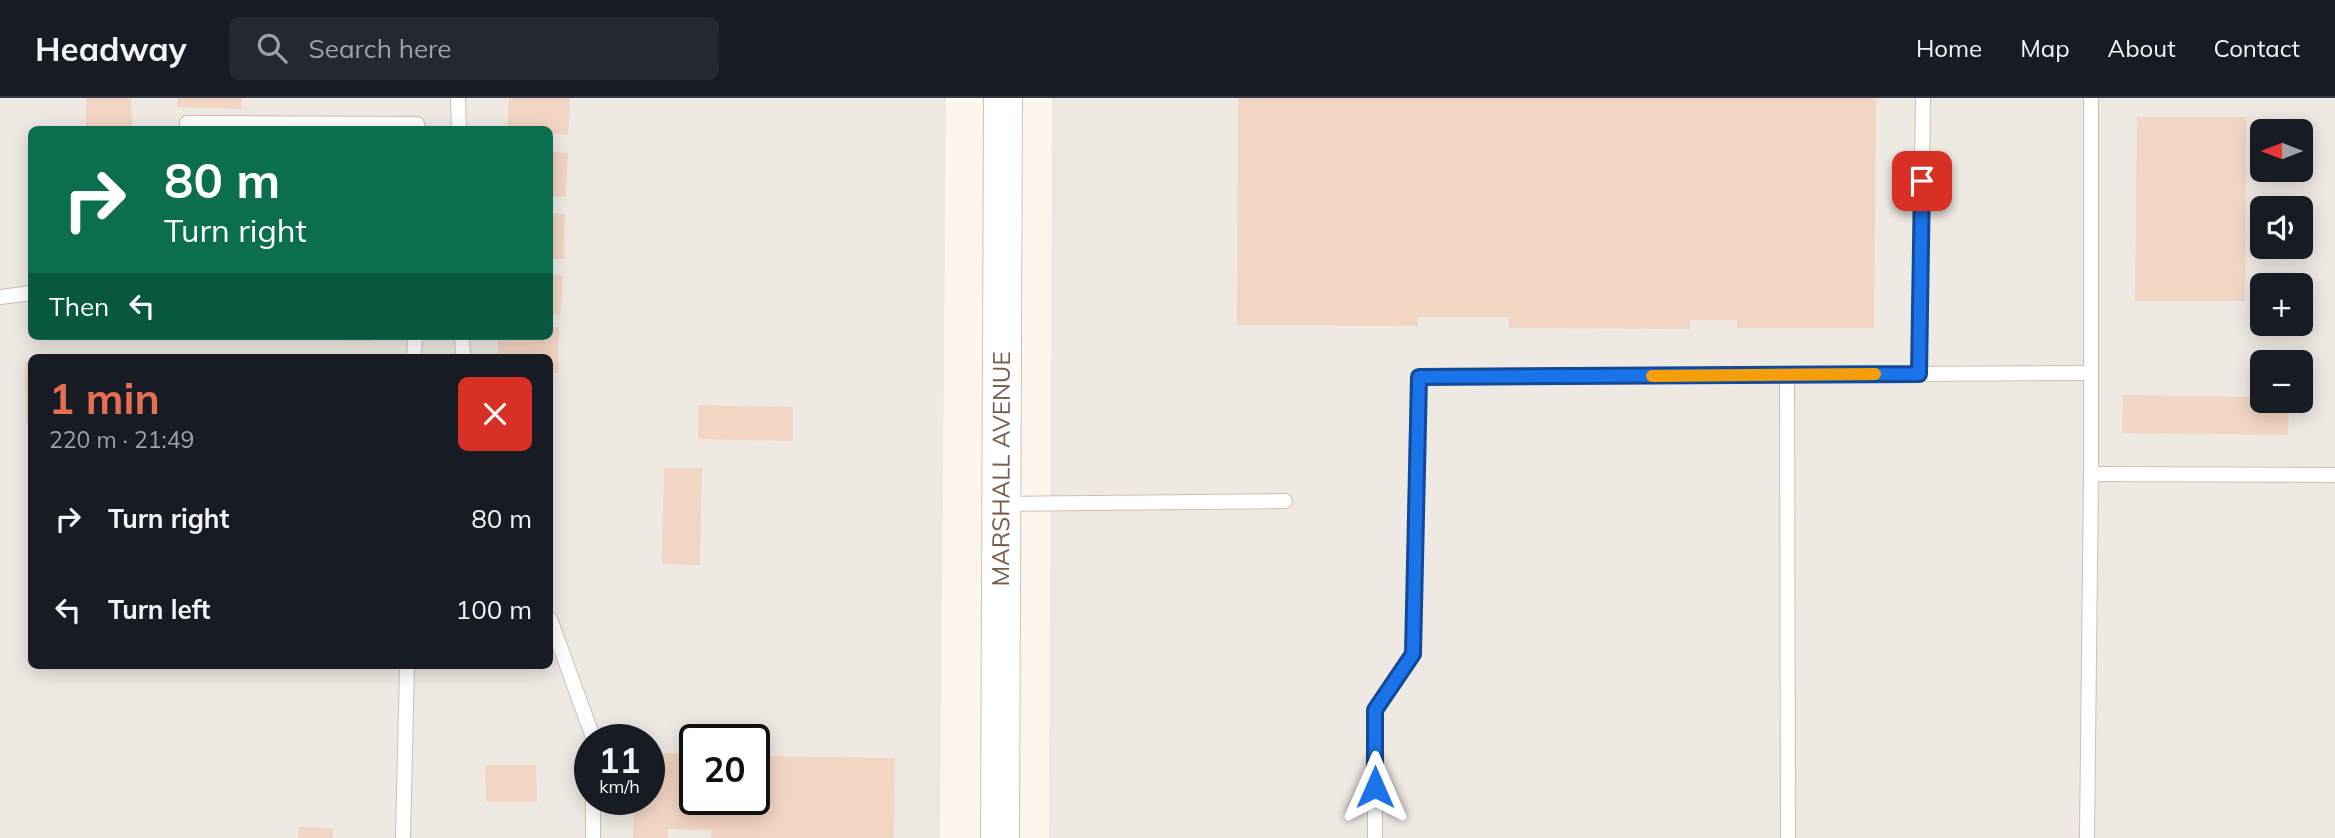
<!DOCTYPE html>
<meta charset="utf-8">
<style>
:root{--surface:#171b24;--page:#242831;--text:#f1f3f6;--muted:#9ea1a6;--line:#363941;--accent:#e76f51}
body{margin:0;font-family:Mulish,sans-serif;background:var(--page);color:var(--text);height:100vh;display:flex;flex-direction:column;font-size:26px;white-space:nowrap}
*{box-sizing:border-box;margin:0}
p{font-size:23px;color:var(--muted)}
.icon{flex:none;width:38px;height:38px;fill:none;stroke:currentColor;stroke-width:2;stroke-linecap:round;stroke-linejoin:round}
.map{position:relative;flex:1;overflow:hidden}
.details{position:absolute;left:28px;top:256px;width:525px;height:315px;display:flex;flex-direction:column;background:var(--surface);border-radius:10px;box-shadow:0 4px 18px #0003}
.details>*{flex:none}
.guide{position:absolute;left:28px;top:28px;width:525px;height:214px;border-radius:10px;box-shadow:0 4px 18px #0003;background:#0b6e4f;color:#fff;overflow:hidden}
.needle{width:46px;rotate:270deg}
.fabs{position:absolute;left:2250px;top:21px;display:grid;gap:14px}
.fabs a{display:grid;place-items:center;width:63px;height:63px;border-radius:10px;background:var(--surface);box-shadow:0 4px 18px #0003;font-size:35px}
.speed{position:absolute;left:574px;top:626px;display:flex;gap:14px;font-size:35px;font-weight:700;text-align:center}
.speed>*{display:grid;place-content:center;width:91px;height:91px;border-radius:50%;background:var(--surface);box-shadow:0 4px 18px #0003;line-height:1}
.speed small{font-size:18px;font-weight:400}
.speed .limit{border:4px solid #111;border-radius:10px;background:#fff;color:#111}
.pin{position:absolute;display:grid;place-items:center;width:60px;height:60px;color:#fff;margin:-30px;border-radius:14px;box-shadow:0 4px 10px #0006}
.me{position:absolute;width:77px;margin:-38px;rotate:0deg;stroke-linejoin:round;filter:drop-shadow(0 0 5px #0008)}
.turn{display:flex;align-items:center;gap:24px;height:147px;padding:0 21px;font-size:32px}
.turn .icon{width:91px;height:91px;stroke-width:2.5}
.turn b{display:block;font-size:49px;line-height:60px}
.then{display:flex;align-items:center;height:66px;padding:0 21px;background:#0003;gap:14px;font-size:26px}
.round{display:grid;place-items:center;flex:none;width:74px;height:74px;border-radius:10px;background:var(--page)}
.head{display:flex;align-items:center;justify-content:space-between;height:119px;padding:0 21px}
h1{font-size:42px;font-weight:700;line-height:52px;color:var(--accent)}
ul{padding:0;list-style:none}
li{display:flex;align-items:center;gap:21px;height:91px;padding:0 21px}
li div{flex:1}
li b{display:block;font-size:26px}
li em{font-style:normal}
header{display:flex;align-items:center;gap:42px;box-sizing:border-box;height:98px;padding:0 35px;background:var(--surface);border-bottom:2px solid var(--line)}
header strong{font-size:33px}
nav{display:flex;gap:38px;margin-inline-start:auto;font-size:24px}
.search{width:490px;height:63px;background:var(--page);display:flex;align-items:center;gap:18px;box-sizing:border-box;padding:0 24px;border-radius:10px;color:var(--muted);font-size:26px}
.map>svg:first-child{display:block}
.industrial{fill:#efe9e4;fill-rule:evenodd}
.building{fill:#f3d5c3}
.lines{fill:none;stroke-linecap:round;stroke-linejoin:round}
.lane-casing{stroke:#d1beb0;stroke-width:16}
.secondary-casing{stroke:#d6c0b0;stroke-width:40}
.lane{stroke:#fff;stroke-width:14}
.secondary{stroke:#fff;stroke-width:38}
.route-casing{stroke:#114b97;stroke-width:18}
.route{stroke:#1a73e8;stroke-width:12}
.slow{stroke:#f59e0b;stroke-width:12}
.labels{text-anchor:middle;stroke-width:5;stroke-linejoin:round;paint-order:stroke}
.street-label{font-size:24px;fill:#7a5c4d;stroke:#fffaf3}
</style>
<header>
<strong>Headway</strong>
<div class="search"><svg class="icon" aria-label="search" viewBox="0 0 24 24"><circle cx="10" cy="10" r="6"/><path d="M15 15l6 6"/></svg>Search here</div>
<nav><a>Home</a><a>Map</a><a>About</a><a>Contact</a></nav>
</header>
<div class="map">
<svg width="2335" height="740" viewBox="0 0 2335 740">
<rect width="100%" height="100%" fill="#fdf6ec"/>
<g class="industrial">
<path d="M0,0H946L940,740H0ZM32,32H550V238H32ZM32,259H550V567H32ZM590,642H649V702H590ZM695,642H754V702H695Z"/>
<path d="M1052,0H2335V740H1049ZM2263,33H2301V72H2263ZM2263,110H2301V149H2263ZM2263,187H2301V226H2263ZM2263,264H2301V303H2263Z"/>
</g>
<g class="building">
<polygon points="86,0 131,0 132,32 86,32"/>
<polygon points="178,0 242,0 242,11 177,9"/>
<polygon points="509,0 570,0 568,37 550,35 550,32 507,32"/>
<polygon points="1238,0 1876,0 1874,230 1737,230 1737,222 1690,222 1690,231 1509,230 1509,219 1418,219 1418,228 1237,227"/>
<polygon points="2137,19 2246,19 2245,203 2135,203"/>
<polygon points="550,54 568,55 566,99 550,98"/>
<polygon points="550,115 565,116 564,161 550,161"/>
<polygon points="550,177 563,178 560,217 550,216"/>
<polygon points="550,229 559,229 558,275 550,275 550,259 498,259 498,238 550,238"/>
<rect x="344" y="238" width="30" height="5"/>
<polygon points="25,263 32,263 32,325 26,325"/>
<polygon points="2123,297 2263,299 2263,303 2289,303 2288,337 2122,335"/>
<polygon points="698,307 793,309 793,343 698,341"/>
<polygon points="664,370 702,370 700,467 662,466"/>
<polygon points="649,655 695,656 695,702 754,702 754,658 895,660 894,740 711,740 712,732 668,731 668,740 633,740 634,702 649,702"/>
<polygon points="485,667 536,667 537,704 486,704"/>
<polygon points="299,729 333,730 333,740 298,740"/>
</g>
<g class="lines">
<g class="lane-casing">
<g id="lane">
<polyline points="458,0 459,32"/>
<polyline points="188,32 187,25 417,26 417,32"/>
<polyline points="0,199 32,195"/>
<polyline points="462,238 463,259"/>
<polyline points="414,259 415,238"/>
<polyline points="1919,276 1923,0"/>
<polyline points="1787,277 1788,740"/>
<polyline points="2091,376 2335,377"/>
<polyline points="1003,406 1285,403"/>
<polyline points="550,521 594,642"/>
<polyline points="403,740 407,567"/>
<polyline points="593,740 593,702"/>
<polyline points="1375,740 1375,612 1413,556 1418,279 2091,275"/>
<polyline points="2087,740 2091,376 2091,0"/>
</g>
</g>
<g class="secondary-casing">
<g id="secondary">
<path id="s1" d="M1000,740L1003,0"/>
</g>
</g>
<use href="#lane" class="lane"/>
<use href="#secondary" class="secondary"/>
</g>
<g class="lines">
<g class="route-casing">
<polyline id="route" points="1375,689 1375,612 1413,556 1419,279 1919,276 1922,83"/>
</g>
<use href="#route" class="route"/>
<polyline class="slow" points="1652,278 1875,276"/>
</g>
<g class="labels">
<g class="street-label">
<text dy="8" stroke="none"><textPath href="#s1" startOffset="369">MARSHALL AVENUE</textPath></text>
</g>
</g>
</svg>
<div class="fabs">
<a><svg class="needle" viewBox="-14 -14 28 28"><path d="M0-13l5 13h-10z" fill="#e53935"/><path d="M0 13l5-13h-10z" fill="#9ea1a6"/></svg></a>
<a><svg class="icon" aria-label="sound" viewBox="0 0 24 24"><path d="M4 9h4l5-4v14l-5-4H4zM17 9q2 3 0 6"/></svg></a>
<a>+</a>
<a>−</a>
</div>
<div class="speed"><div>11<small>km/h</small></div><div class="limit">20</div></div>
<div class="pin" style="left:1922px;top:83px;background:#d93025"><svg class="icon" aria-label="arrive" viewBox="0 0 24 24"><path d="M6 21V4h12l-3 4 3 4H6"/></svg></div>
<svg class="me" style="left:1375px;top:689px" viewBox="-20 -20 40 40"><path d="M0-17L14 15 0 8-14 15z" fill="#1a73e8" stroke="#fff" stroke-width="4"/></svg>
<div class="guide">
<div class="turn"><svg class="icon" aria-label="right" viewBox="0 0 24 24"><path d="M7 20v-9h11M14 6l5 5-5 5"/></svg><div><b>80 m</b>Turn right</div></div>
<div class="then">Then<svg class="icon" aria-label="left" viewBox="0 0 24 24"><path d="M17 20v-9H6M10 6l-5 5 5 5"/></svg></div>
</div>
<section class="details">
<div class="head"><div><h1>1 min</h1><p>220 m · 21:49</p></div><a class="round" style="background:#d93025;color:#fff"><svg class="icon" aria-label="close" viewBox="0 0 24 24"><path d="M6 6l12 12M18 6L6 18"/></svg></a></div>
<ul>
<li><svg class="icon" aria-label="right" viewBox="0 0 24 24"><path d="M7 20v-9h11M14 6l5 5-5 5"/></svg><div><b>Turn right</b></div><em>80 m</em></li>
<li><svg class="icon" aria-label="left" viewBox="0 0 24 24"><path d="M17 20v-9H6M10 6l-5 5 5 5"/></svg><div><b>Turn left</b></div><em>100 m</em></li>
</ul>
</section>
</div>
